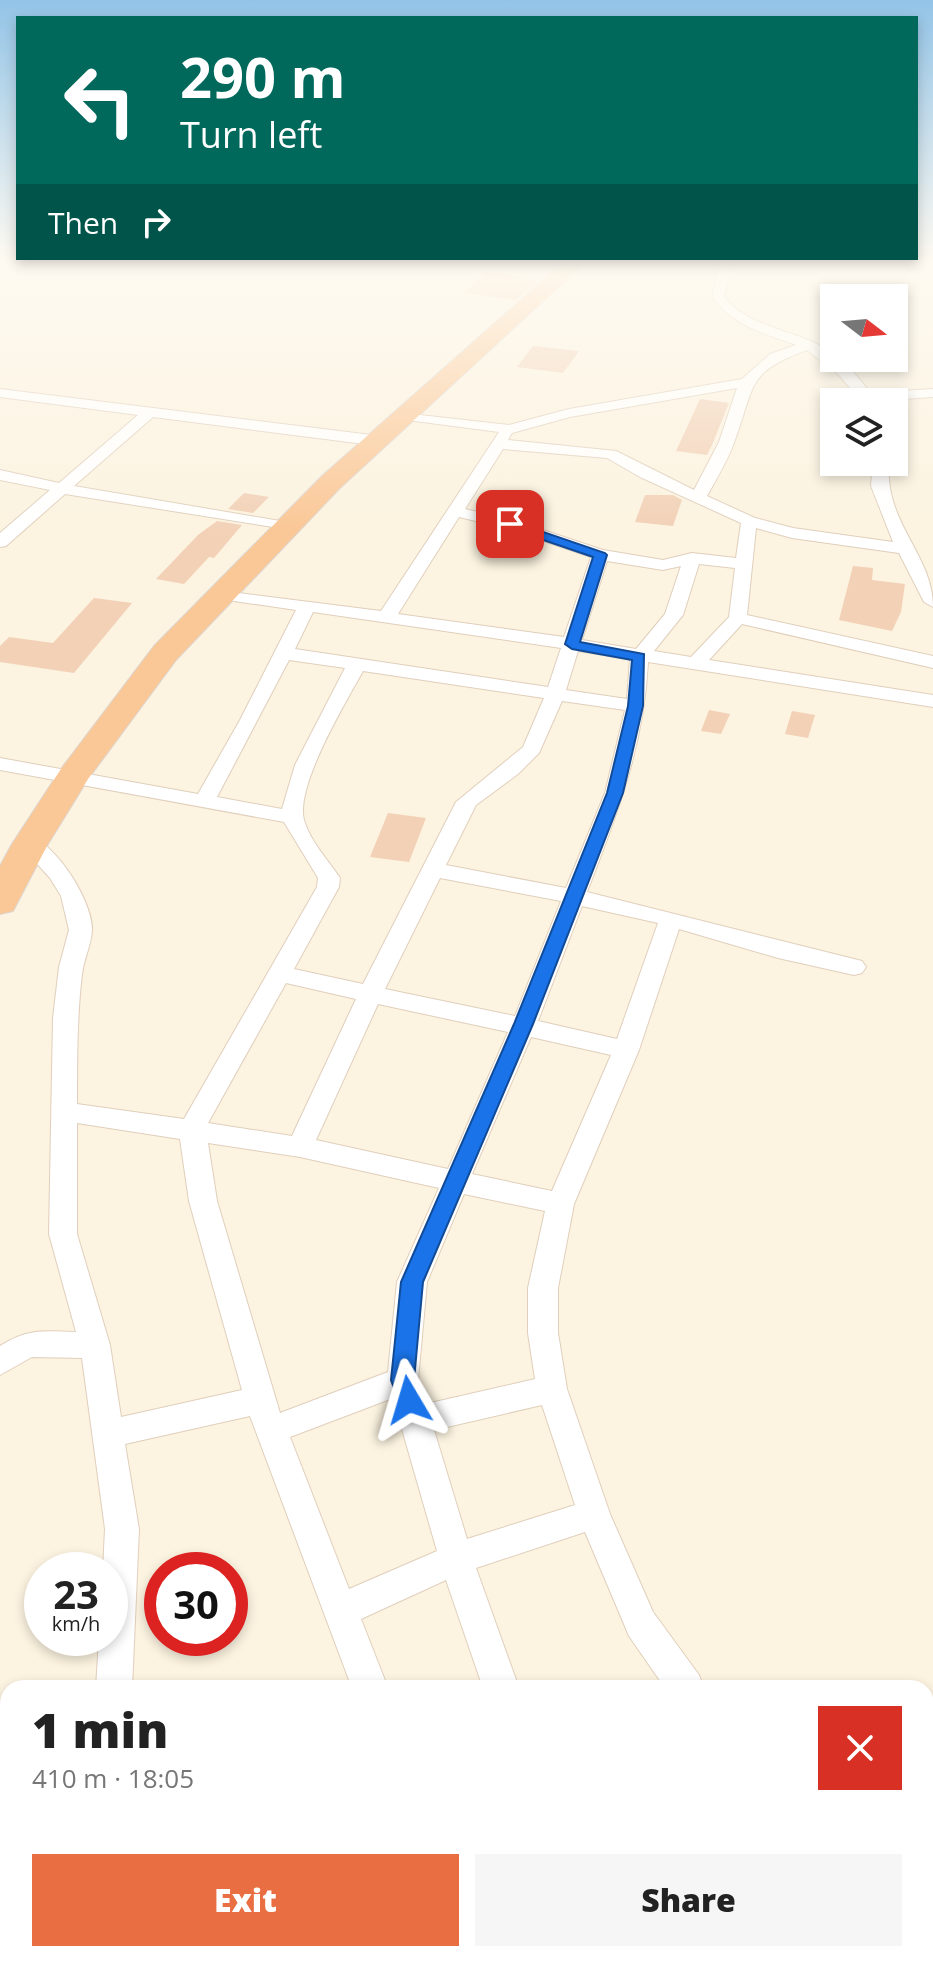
<!DOCTYPE html>
<meta charset="utf-8">
<style>
:root{--surface:#fff;--page:#f6f6f6;--text:#222;--muted:#767676;--accent:#e96e42}
body{margin:0;font-family:"Open Sans",sans-serif;background:var(--page);color:var(--text);height:100vh;display:flex;flex-direction:column;font-size:30px;white-space:nowrap}
*{box-sizing:border-box;margin:0}
p{font-size:26px;color:var(--muted)}
.icon{flex:none;width:44px;height:44px;fill:none;stroke:currentColor;stroke-width:2;stroke-linecap:round;stroke-linejoin:round}
.map{position:relative;flex:1;overflow:hidden}
.panel{position:absolute;left:0px;top:1680px;width:934px;height:282px;display:flex;flex-direction:column;background:var(--surface);border-radius:24px 24px 0 0;box-shadow:0 4px 12px #0003}
.panel>*{flex:none}
.banner{position:absolute;left:16px;top:16px;width:902px;height:244px;border-radius:0px;box-shadow:0 4px 12px #0003;background:#00695c;color:#fff;overflow:hidden}
.needle{width:52px;rotate:106deg}
.tools{position:absolute;left:820px;top:284px;display:grid;gap:16px}
.tools a{display:grid;place-items:center;width:88px;height:88px;border-radius:0px;background:var(--surface);box-shadow:0 4px 12px #0003;font-size:40px}
.speed{position:absolute;left:24px;top:1552px;display:flex;gap:16px;font-size:40px;font-weight:700;text-align:center}
.speed>*{display:grid;place-content:center;width:104px;height:104px;border-radius:50%;background:var(--surface);box-shadow:0 4px 12px #0003;line-height:1}
.speed small{font-size:20px;font-weight:400}
.speed .limit{border:12px solid #d22;background:#fff;color:#111}
.pin{position:absolute;display:grid;place-items:center;width:68px;height:68px;color:#fff;margin:-34px;border-radius:16px;box-shadow:0 4px 12px #0006}
.me{position:absolute;width:88px;margin:-44px;rotate:353deg;stroke-linejoin:round;filter:drop-shadow(0 0 6px #0008)}
.turn{display:flex;align-items:center;gap:28px;height:168px;padding:0 32px;font-size:36px}
.turn .icon{width:104px;height:104px;stroke-width:2.5}
.turn b{display:block;font-size:56px;line-height:68px}
.then{display:flex;align-items:center;height:76px;padding:0 32px;background:#0003;gap:16px;font-size:30px}
.round{display:grid;place-items:center;flex:none;width:84px;height:84px;border-radius:0px;background:var(--page)}
.summary{display:flex;align-items:center;justify-content:space-between;height:136px;padding:0 32px}
h1{font-size:48px;font-weight:800;line-height:60px}
.button{display:flex;gap:16px;margin-top:auto;padding:16px 32px}
.button a{flex:1;height:92px;border-radius:0px;background:var(--accent);color:#fff;font-size:32px;font-weight:800;line-height:92px;text-align:center}
.button a+a{background:var(--page);color:var(--text)}
.map>svg:first-child{display:block}
.building{fill:#f2d1b7}
.lines{fill:none;stroke-linecap:round;stroke-linejoin:round}
.minor-casing{stroke:#e0cfbc;stroke-width:2}
.trunk-casing{stroke:#ddd7d3;stroke-width:2}
.minor{fill:#fff;fill-rule:evenodd}
.trunk{fill:#fac796;fill-rule:evenodd}
.route{fill:#1a73e8;stroke:#114b97;stroke-width:2}
</style>
<div class="map">
<svg width="933" height="1961" viewBox="0 0 933 1961">
<rect width="100%" height="100%" fill="#fcf3e0"/>
<g class="building">
<polygon points="488,272 539,280 516,300 463,293"/>
<polygon points="533,346 579,351 563,373 517,367"/>
<polygon points="700,399 729,403 712,445 707,455 676,451"/>
<polygon points="244,493 269,497 253,513 228,509"/>
<polygon points="645,495 673,495 682,500 673,526 635,522"/>
<polygon points="217,521 242,525 214,558 209,557 184,584 156,579 198,535"/>
<polygon points="853,566 873,568 872,580 905,584 901,612 892,631 839,620"/>
<polygon points="94,598 132,603 74,673 0,662 0,646 9,637 53,643"/>
<polygon points="709,710 730,714 721,734 701,731"/>
<polygon points="792,711 815,715 808,738 785,734"/>
<polygon points="388,813 426,818 409,862 370,857"/>
</g>
<g class="lines">
<g class="minor-casing">
<g id="minor">
<path d="M721,259H733L724,297C748,326 785,328 817,344C838,355 856,373 870,393L933,389V397L862,402L838,374L807,350C746,372 755,386 735,440C728,460 717,478 707,496L755,518L793,528L893,542L871,486L873,462H889C884,524 933,554 933,607L924,602L899,553L792,538L756,528L747,615L933,656V668L742,624L709,660L933,695V707L648,662C644,745 617,815 587,892L854,959L862,961L866,967L862,973L854,975L778,958L679,929L639,1050L574,1204L558,1288V1333L567,1389L610,1514L653,1612L699,1675L704,1688H665L629,1636L585,1532L476,1568L519,1688H483L446,1580L361,1619L388,1688H352L250,1416L125,1444L139,1529L132,1688H96L99,1638H110V1570H103L105,1529L82,1358L32,1357L0,1375V1346C27,1328 45,1331 76,1332L49,1234L53,1018L59,967L69,930L61,896L50,878L19,844L30,837C57,844 94,904 92,931C91,945 84,959 82,974C77,1017 77,1060 77,1104L184,1119L317,887L318,878L284,822L0,770V758L198,794L240,720L296,610L221,599L212,594L215,590L381,611L499,432L407,420L400,416L402,413L509,425L569,409L742,379L770,354L796,345C764,333 733,326 712,297ZM737,388L719,442L694,490L616,451L508,440L512,433L570,417ZM503,449L607,458L640,477L741,523L736,558L692,553L663,560L603,550L516,521L465,509ZM459,517L505,528L591,557L564,637L398,614ZM607,561L663,570L681,566L665,614L636,649L582,640ZM699,564L735,568L729,617L691,657L654,651L683,615ZM313,612L561,648L548,687L295,649ZM578,651L630,659L627,699L566,690ZM289,660L345,668L295,765L282,809L217,797ZM363,671L544,698L523,747L456,802L363,984L294,969L339,887L340,878C328,860 310,841 304,820C295,786 346,702 363,671ZM562,701L625,710L605,793L566,888L446,865L476,805L518,774L539,753ZM440,878L561,901L515,1016L385,989ZM582,906L658,923L617,1039L538,1021ZM286,983L356,999L292,1136L208,1123ZM378,1004L508,1032L448,1169L316,1140ZM531,1037L611,1055L552,1191L472,1174ZM77,1123L180,1139L189,1201L242,1390L121,1417L110,1345L77,1234ZM208,1143L300,1157L439,1188L397,1282L388,1372L280,1413L217,1201ZM464,1194L545,1211L528,1288V1333L535,1379L426,1404L418,1380L427,1282ZM393,1398L437,1551L349,1589L290,1437ZM542,1405L575,1505L467,1539L434,1430Z"/>
<polygon points="0,389 380,436 388,441 380,446 153,417 74,486 286,522 292,524 294,527 292,530 65,494 6,546 0,547 0,533 50,490 0,480 0,470 59,483 138,415 0,397"/>
<polygon points="72,1954 112,1954 111,1961 71,1961"/>
<polygon points="571,1954 612,1954 615,1961 574,1961"/>
<polygon points="759,1954 802,1954 799,1961 756,1961"/>
</g>
</g>
<g class="trunk-casing">
<polygon id="trunk" points="567,259 589,259 340,488 176,660 88,779 48,844 13,911 0,914 0,866 12,844 61,769 154,646 322,476"/>
</g>
<use href="#minor" class="minor"/>
<use href="#trunk" class="trunk"/>
</g>
<linearGradient id="sky" x2="0" y2="1"><stop stop-color="#93c4e7"/><stop offset="0.49" stop-color="#fefaf1"/><stop offset="1" stop-color="#fefaf1" stop-opacity="0"/></linearGradient>
<rect width="933" height="533" fill="url(#sky)"/>
<polygon class="route" points="505,522 514,522 605,553 607,555 580,642 644,654 643,706 623,793 533,1024 423,1282 414,1380 421,1400 418,1407 409,1410 401,1407 391,1380 401,1282 514,1024 607,793 628,706 632,660 572,649 565,644 593,557 505,527"/>
</svg>
<div class="tools">
<a><svg class="needle" viewBox="-14 -14 28 28"><path d="M0-13l5 13h-10z" fill="#e53935"/><path d="M0 13l5-13h-10z" fill="#767676"/></svg></a>
<a><svg class="icon" aria-label="layers" viewBox="0 0 24 24"><path d="M12 4l9 5-9 5-9-5zM3 14l9 5 9-5"/></svg></a>
</div>
<div class="speed"><div>23<small>km/h</small></div><div class="limit">30</div></div>
<div class="pin" style="left:510px;top:524px;background:#d93025"><svg class="icon" aria-label="arrive" viewBox="0 0 24 24"><path d="M6 21V4h12l-3 4 3 4H6"/></svg></div>
<svg class="me" style="left:409px;top:1400px" viewBox="-20 -20 40 40"><path d="M0-17L14 15 0 8-14 15z" fill="#1a73e8" stroke="#fff" stroke-width="4"/></svg>
<div class="banner">
<div class="turn"><svg class="icon" aria-label="left" viewBox="0 0 24 24"><path d="M17 20v-9H6M10 6l-5 5 5 5"/></svg><div><b>290 m</b>Turn left</div></div>
<div class="then">Then<svg class="icon" aria-label="right" viewBox="0 0 24 24"><path d="M7 20v-9h11M14 6l5 5-5 5"/></svg></div>
</div>
<section class="panel">
<div class="summary"><div><h1>1 min</h1><p>410 m · 18:05</p></div><a class="round" style="background:#d93025;color:#fff"><svg class="icon" aria-label="close" viewBox="0 0 24 24"><path d="M6 6l12 12M18 6L6 18"/></svg></a></div>
<div class="button"><a>Exit</a><a>Share</a></div>
</section>
</div>
